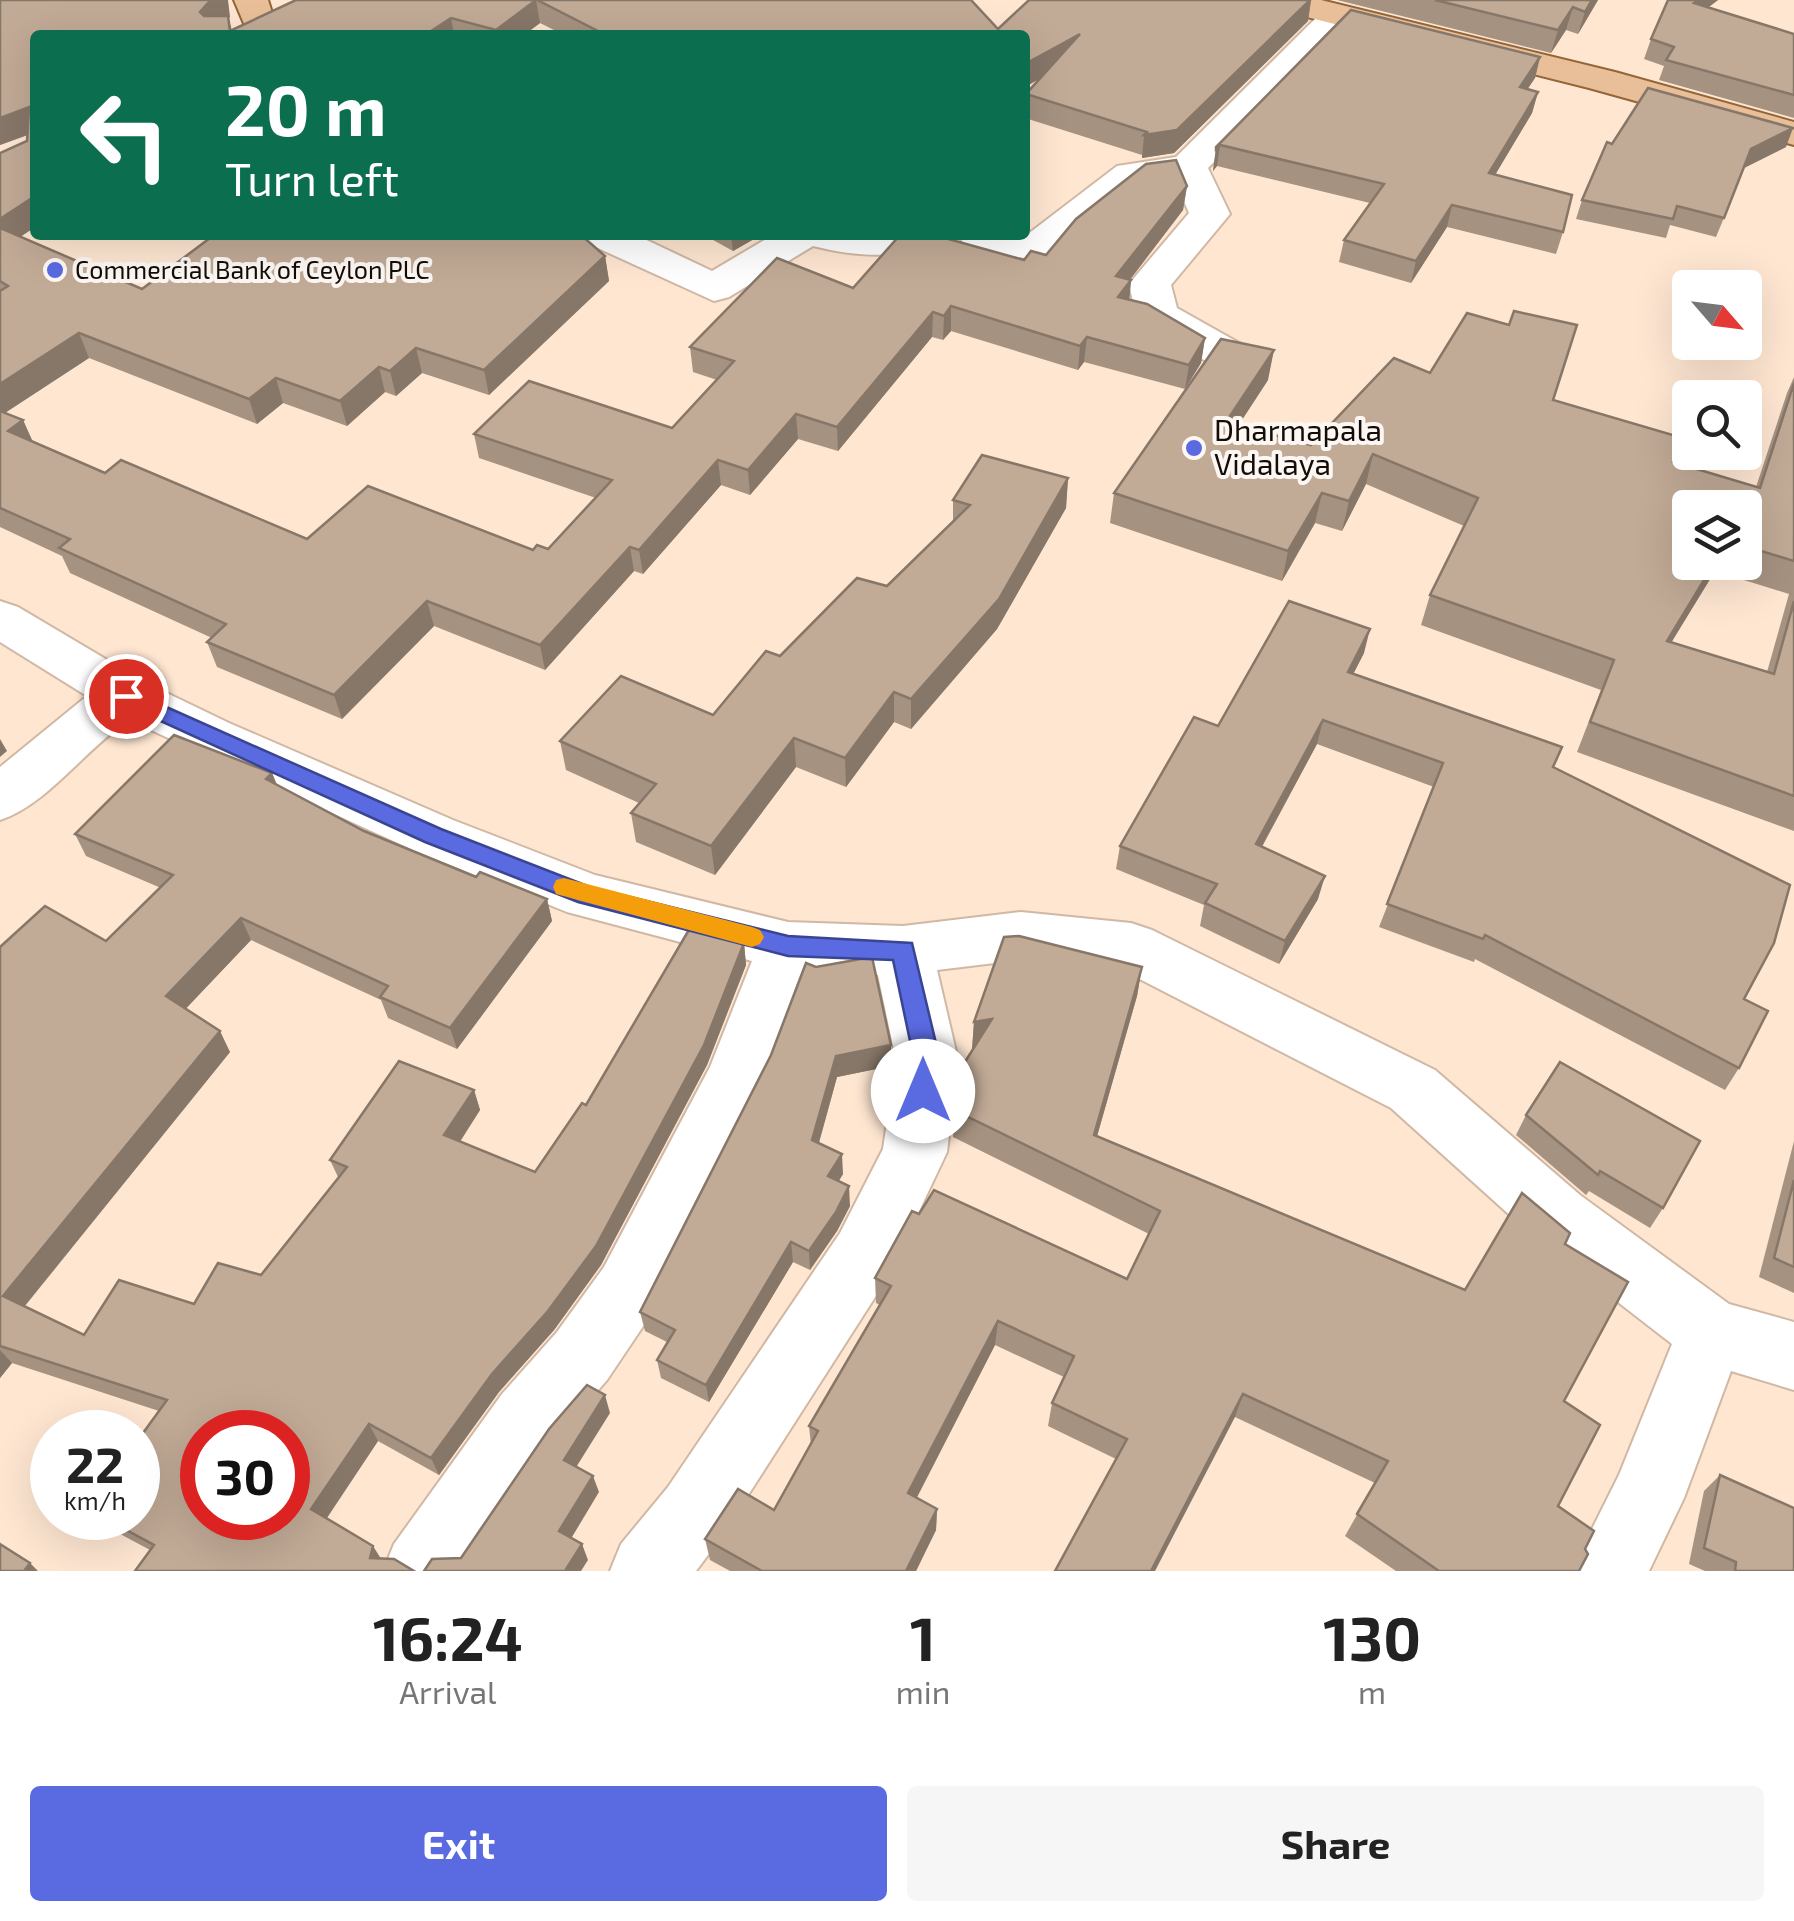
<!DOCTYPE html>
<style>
:root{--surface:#fff;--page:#f6f6f6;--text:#222;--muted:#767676;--accent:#5a6ae1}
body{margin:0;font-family:"Exo 2",sans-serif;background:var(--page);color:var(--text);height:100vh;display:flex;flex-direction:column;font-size:38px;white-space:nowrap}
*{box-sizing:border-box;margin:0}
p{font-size:32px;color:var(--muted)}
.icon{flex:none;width:55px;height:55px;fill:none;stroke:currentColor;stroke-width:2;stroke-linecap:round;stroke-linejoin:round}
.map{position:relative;height:1571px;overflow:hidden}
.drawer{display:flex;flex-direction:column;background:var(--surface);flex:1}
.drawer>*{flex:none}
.guide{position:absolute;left:30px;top:30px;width:1000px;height:210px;border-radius:10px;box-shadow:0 10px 40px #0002;background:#0b6e4f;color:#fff;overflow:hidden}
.needle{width:65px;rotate:118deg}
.buttons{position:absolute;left:1672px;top:270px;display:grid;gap:20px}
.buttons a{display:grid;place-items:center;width:90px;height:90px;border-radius:10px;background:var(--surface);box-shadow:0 10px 40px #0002;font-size:50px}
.speed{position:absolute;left:30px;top:1410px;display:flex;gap:20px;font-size:50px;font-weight:700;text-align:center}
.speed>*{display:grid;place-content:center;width:130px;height:130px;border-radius:50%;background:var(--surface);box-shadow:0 10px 40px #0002;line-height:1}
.speed small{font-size:25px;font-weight:400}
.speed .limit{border:15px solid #d22;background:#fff;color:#111}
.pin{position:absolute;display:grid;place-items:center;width:85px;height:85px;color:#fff;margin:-42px;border:5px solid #fff;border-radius:50%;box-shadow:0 2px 10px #0007}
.me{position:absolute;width:110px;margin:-55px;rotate:0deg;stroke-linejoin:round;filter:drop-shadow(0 0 8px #0008)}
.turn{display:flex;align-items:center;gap:35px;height:210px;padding:0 30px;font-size:45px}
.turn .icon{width:130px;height:130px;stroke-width:2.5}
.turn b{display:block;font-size:70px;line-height:85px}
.eta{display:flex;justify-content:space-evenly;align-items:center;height:170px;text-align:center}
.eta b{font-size:60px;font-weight:700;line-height:70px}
.button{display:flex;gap:20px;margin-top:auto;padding:20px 30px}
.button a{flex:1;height:115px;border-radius:10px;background:var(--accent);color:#fff;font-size:40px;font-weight:700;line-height:115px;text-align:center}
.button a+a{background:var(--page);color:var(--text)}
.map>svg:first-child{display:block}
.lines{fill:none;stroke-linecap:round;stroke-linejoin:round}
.minor-casing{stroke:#d0b8a4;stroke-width:4}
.major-casing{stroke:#936539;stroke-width:4}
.minor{fill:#fff;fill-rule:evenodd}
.major{fill:#e8bf98;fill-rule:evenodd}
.wall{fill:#a69281;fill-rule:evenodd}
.shaded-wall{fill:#877769}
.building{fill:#c1aa96;stroke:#877769;stroke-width:2.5;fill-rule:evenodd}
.route{fill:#5a6ae1;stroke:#3a4592;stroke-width:2.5}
.slow{fill:#f59e0b}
.poi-dot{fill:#5a6ae1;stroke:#fcf7f3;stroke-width:4}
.labels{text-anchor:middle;stroke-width:8;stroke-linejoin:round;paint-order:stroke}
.far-poi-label{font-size:25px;fill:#140c06;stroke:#fcf7f3;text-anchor:start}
.poi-label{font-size:30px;fill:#140c06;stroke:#fcf7f3;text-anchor:start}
</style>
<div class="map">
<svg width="1794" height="1571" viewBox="0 0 1794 1571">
<rect width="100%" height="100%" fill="#fee6d1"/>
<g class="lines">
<g class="minor-casing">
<g id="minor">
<path d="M1338,5L1350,8L1355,15L1350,22L1208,168L1230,214L1171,285L1177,308L1248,348L1255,357L1248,366C1212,375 1173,341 1142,323L1136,314L1129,284L1189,213L1175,180L1142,184L1050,257C1023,263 991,250 964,244L958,235L1028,234L1117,166L1176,157L1326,8Z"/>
<path d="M583,235H636L712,271L773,235H953L947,244C895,257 866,259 813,246L729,297L714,301L589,244Z"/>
<path d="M0,601L18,607L146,683L229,723L453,820L595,875L788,922L903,926L1021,912L1131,923L1152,930L1435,1070L1580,1195L1729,1304L1794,1322V1390L1731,1371L1684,1498L1649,1571H1571L1619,1475L1672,1344L1534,1237L1391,1108L1122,970L1021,960L937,970L958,1060L947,1152L888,1277L720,1539L696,1571H610L621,1544L668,1487L840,1233L883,1149L896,1060L878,975L808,972L770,1074L652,1313L607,1380L552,1444L466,1571H383L394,1544L502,1394L557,1332L604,1267L710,1067L752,961L567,912L413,850L129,720C86,748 47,805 0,820V767L87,696L0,642Z"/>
</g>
</g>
<g class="major-casing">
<g id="major">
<polygon points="234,0 268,0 274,19 269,26 257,29 245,26"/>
<polygon points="1262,0 1321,0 1615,72 1794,122 1794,145 1589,88 1267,7"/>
</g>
</g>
<use href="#minor" class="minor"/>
<use href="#major" class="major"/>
</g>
<g class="wall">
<polygon points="0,0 230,17 228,18 232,30 296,0 971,0 998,29 1029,0 1311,0 1308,21 1174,153 1142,158 1142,155 1025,118 1026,94 1040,78 1025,87 1025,35 564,35 540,23 524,35 35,35 35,227 20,237 142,289 605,256 609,281 489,395 422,373 396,396 385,392 347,426 283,403 257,424 89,358 5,413 23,420 33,442 105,473 307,539 533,550 548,549 596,498 479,458 474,434 672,428 717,380 693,372 690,347 853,288 1046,255 1187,186 1183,210 1130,280 1131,280 1129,300 1205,338 1201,363 1185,389 1084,362 1078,370 951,331 943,340 932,337 838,451 798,439 750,495 721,485 643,574 634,571 545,670 434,626 342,719 217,667 207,642 212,638 70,573 62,556 0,527 0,153 27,141 28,135 0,145"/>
<polygon points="1337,0 1598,0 1578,34 1566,30 1551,53"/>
<polygon points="1668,0 1718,0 1709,7 1794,34 1794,118 1659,80 1664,66 1644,59 1651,39"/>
<polygon points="1351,10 1540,57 1535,78 1527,89 1538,92 1532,113 1495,175 1563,232 1556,254 1447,227 1411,283 1339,262 1344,240 1370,203 1217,166 1213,171 1216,147"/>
<polygon points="1612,144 1786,147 1744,168 1716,237 1670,225 1666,238 1576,219 1582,200"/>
<polygon points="704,235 761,235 733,251"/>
<path d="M1430,373L1553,400L1673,462L1756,487L1787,393L1794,377V831L1577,752L1601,690L1421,625L1430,595L1464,526L1366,484L1342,531L1315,523L1282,581L1110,523L1114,493L1268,380L1238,426L1311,445ZM1745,508V562H1690ZM1715,571L1789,594L1767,672L1671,642Z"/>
<polygon points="1068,478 1066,508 997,629 911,729 894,722 846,787 796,767 715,875 636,842 631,813 639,803 566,770 560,741 713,715 780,656 887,586 953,522 953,500"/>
<polygon points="1364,653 1353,674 1554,768 1744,999 1739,1068 1725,1090 1475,959 1474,962 1379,927 1434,787 1317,744 1262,847 1318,899 1279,964 1200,926 1204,905 1116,869 1120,846 1218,726"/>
<polygon points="272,773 277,785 364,831 476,877 547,899 552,921 457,1049 388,1018 381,1000 251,940 186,1008 230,1052 25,1306 84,1335 194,1304 261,1275 338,1177 330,1160 474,1090 480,1110 460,1142 535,1172 586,1105 744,943 746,965 707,1065 601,1265 554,1330 499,1392 439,1475 378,1441 327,1518 150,1550 109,1528 99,1518 138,1518 159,1411 12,1363 0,1378 0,947 106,941 161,888 86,856 75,834"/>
<polygon points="1142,967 1137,996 1097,1136 1465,1290 1565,1244 1564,1401 1558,1506 1585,1549 1579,1571 1396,1571 1345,1536 1375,1483 1235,1417 1116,1459 1048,1426 1052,1403 1064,1377 995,1345 916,1498 937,1509 936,1530 916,1571 730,1571 710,1560 705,1539 774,1510 811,1445 809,1426 880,1305 876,1303 875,1278 919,1214 1127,1279 1149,1234 953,1137 954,1110 972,1050 974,1022"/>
<polygon points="891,1045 891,1066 837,1077 819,1143 843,1174 838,1181 850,1206 837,1231 810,1270 793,1262 709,1402 661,1378 657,1360 667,1342 645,1331 640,1312 771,1055"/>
<polygon points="1526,1115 1663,1208 1650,1228 1589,1191 1586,1195 1516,1135"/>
<polygon points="1794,1141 1794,1293 1759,1277"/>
<polygon points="1720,1475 1794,1571 1705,1571 1689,1564 1704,1491"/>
</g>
<g class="shaded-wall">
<polygon points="213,0 228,0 230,17 228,18 233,35 200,12 208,3"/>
<polygon points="536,0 540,23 524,35 497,35 496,30"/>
<polygon points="1310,0 1311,0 1308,21 1174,153 1142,158 1144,135"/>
<polygon points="1592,0 1598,0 1578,34 1585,12"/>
<polygon points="1698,0 1718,0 1687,23 1694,3"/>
<polygon points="1573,7 1566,30 1551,53 1558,30"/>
<polygon points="451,18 454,35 425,35"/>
<polygon points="1080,34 1078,57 1025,87 1025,64"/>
<polygon points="1540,57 1535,78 1515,108 1520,87"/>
<polygon points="1538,92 1532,113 1483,195 1489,173"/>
<polygon points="29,107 35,132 0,145 0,118"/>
<polygon points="1793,128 1786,147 1744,168 1716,237 1751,149"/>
<polygon points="1220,145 1217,166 1213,171 1216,149"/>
<polygon points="1187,186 1183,210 1114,300 1116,276"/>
<polygon points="35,196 35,227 2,249 0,244 0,219"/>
<polygon points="1452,205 1447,227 1411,283 1416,261"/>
<polygon points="731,235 761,235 733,251"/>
<polygon points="605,256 609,281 489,395 484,370"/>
<polygon points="1131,280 1129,304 1118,297"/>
<polygon points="951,306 951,331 943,340 944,316"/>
<polygon points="933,312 932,337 838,451 837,427"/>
<polygon points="79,333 89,358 0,416 0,384"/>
<polygon points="1087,337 1084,362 1078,370 1080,346"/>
<polygon points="1205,338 1201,363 1185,389 1189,365"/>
<polygon points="416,348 422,373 396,396 390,371"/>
<polygon points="1274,350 1268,380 1221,452 1226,422"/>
<polygon points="379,367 385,392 347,426 340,401"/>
<polygon points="276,378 283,403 257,424 249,399"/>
<polygon points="796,414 798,439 750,495 748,470"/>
<polygon points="23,420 34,445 8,431"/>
<polygon points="1373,454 1366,484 1342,531 1349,501"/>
<polygon points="718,460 721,485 643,574 639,550"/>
<polygon points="1068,478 1066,508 997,629 911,729 911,699"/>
<polygon points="1322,493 1315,523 1282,581 1288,551"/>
<polygon points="630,547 634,571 545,670 540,645"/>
<polygon points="1715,562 1718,562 1715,571 1654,671 1667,641"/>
<polygon points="427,601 434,626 342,719 334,695"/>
<polygon points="1370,629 1364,653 1342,696 1348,672"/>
<polygon points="894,692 894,722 846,787 845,758"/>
<polygon points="1323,720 1317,744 1250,868 1256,844"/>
<polygon points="794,738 796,767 715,875 711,846"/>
<polygon points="0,739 7,751 0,757"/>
<polygon points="272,773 281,795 266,779"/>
<polygon points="1325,876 1318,899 1279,964 1285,941"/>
<polygon points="547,899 552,921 457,1049 450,1028"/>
<polygon points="241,918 251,940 178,1017 166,996"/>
<polygon points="744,943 746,965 707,1065 601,1265 554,1330 499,1392 439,1475 431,1458"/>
<polygon points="1142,967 1137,996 1090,1161 1094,1135"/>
<polygon points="992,1019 972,1050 974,1022"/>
<polygon points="220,1031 230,1052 18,1314 3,1296"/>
<polygon points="891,1045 891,1066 837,1077 814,1160 812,1140 836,1056"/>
<polygon points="474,1090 480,1110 451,1155 444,1135"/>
<polygon points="842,1154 843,1174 830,1196 828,1176"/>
<polygon points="849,1186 850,1206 837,1231 810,1270 809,1251"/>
<polygon points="791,1242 793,1262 709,1402 706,1385"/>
<polygon points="998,1321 995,1345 908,1515 908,1493"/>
<polygon points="0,1350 12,1363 0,1378"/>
<polygon points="1243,1394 1235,1417 1155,1571 1151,1571"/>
<polygon points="605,1395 610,1413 570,1477 564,1460"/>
<polygon points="369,1424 378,1441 322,1525 311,1509"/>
<polygon points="593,1476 599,1492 566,1547 559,1531"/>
<polygon points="937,1509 936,1530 916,1571 906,1571"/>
<polygon points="582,1544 588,1560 581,1571 565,1571"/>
<polygon points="373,1546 383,1562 370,1558"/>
<polygon points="30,1563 38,1571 24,1571"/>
</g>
<g class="building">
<polygon points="0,0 213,0 208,3 200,12 204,16 228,16 230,31 296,0 536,0 496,30 451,18 425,35 386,35 381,33 380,35 35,35 35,196 0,219 0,153 27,141 29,107 0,118"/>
<polygon points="537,0 971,0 998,29 1029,0 1310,0 1177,130 1144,135 1147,132 1026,94 1080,34 1025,64 1025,35 606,35"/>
<polygon points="1435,0 1592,0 1585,12 1573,7 1558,30"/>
<polygon points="1668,0 1698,0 1694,3 1794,34 1794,95 1666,60 1674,47 1651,39"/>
<polygon points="1351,10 1540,57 1520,87 1538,92 1489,173 1572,195 1563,232 1452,205 1416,261 1344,240 1384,184 1220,145 1216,149 1216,147"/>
<polygon points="1648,88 1793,128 1751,149 1724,218 1677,206 1673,219 1582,200 1607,142 1612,144"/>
<polygon points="1176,160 1187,186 1116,276 1131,280 1118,297 1147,304 1205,338 1189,365 1087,337 1080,346 951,306 944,316 933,312 837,427 796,414 748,470 718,460 639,550 630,547 540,645 427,601 334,695 207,642 226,624 59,548 70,539 0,508 0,411 23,420 8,431 105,473 121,460 307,539 368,486 533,550 537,545 548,549 612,480 474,434 529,381 672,428 734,361 690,347 777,258 853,288 900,235 934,235 1024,260 1031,251 1046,255 1076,219 1146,164"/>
<polygon points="0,228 142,289 214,235 581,235 605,256 484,370 416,348 390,371 379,367 340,401 276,378 249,399 79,333 0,384 0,291 8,286 0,281"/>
<polygon points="1514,311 1577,325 1553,400 1683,438 1673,462 1760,488 1794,383 1794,561 1745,546 1745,508 1690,508 1690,562 1715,562 1667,641 1774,674 1794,601 1794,796 1590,722 1614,660 1430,595 1478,498 1373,454 1349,501 1322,493 1288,551 1114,493 1221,339 1274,350 1226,422 1311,445 1394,358 1430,373 1467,313 1509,325"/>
<polygon points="982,455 1068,478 999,599 911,699 894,692 845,758 794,738 711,846 631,813 656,784 560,741 621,676 713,715 766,651 780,656 857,578 887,586 970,505 953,500"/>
<polygon points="1289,601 1370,629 1348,672 1562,747 1553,767 1790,885 1774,943 1744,999 1768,1011 1739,1068 1485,935 1483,939 1387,904 1443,763 1323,720 1256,844 1325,876 1285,941 1205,903 1217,884 1120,846 1194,717 1218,726"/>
<path d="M174,735L272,773L266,779L364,831L476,877L480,872L547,899L450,1028L380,997L388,986L241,918L166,996L220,1031L3,1296L84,1335L119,1280L194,1304L218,1263L261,1275L347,1167L330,1160L399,1061L474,1090L444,1135L535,1172L582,1103L586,1105L690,928L744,943L704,1045L596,1246L548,1311L492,1374L431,1458L369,1424L311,1509L373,1546L370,1558L394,1559L414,1571H135L154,1545L104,1518H138V1440L167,1400L0,1346V947L45,906L106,941L173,875L75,834ZM202,1432H288V1518H202Z"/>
<polygon points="1019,936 1142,967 1094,1135 1465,1290 1522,1193 1570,1233 1565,1244 1628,1282 1564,1401 1600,1425 1558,1506 1594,1531 1585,1549 1588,1554 1579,1571 1439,1571 1357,1514 1388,1461 1243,1394 1151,1571 1055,1571 1127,1439 1052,1403 1074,1356 998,1321 908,1493 937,1509 906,1571 762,1571 705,1539 738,1489 774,1510 818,1431 809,1426 891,1286 875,1278 912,1211 919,1214 934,1190 1127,1279 1160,1211 954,1110 958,1073 992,1019 974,1022 1004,937"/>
<polygon points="872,957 891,1045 836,1056 812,1140 842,1154 828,1176 849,1186 836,1212 809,1251 791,1242 706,1385 657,1360 675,1330 640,1312 771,1055 806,963 816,967"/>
<polygon points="1560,1062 1700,1141 1663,1208 1600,1171 1598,1175 1526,1115"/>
<polygon points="1794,1180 1794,1267 1774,1258"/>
<polygon points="587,1385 605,1395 564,1460 593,1476 559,1531 582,1544 565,1571 424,1571 432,1559 461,1558 549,1429"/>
<polygon points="1720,1475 1794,1508 1794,1571 1735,1571 1736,1562 1704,1548"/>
<polygon points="0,1544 30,1563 24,1571 0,1571"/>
</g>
<polygon class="route" points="126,689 441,829 590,887 788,936 912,943 940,1060 932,1099 923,1102 914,1099 910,1091 914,1060 893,960 788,956 578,902 425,842 119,702 116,696 119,691"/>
<polygon class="slow" points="564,878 752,927 760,930 764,937 760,944 752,947 556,894 553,887 556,880"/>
<g class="poi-dot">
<circle cx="55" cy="270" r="10"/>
<circle cx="1194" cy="448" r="10"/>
</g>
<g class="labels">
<g class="far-poi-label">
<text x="75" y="279">Commercial Bank of Ceylon PLC</text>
</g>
<g class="poi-label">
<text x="1214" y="441">Dharmapala<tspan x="1214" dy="34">Vidalaya</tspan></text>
</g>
</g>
</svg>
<div class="buttons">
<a><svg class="needle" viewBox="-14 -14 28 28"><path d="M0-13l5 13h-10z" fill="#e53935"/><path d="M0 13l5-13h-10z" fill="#767676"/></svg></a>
<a><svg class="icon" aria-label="search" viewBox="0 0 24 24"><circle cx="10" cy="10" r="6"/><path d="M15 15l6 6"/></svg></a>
<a><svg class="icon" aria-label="layers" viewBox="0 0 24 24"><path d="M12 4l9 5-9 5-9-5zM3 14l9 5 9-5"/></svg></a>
</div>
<div class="speed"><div>22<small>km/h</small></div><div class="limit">30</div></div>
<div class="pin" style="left:126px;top:696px;background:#d93025"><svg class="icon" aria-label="arrive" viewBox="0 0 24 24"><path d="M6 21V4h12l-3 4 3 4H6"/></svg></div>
<svg class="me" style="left:923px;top:1091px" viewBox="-20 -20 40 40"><circle r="19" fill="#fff"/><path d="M0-13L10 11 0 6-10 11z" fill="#5a6ae1"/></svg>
<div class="guide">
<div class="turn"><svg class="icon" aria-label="left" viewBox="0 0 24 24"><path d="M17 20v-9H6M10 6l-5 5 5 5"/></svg><div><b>20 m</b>Turn left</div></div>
</div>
</div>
<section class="drawer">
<div class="eta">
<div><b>16:24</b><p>Arrival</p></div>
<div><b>1</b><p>min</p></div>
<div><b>130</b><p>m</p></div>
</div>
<div class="button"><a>Exit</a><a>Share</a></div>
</section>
